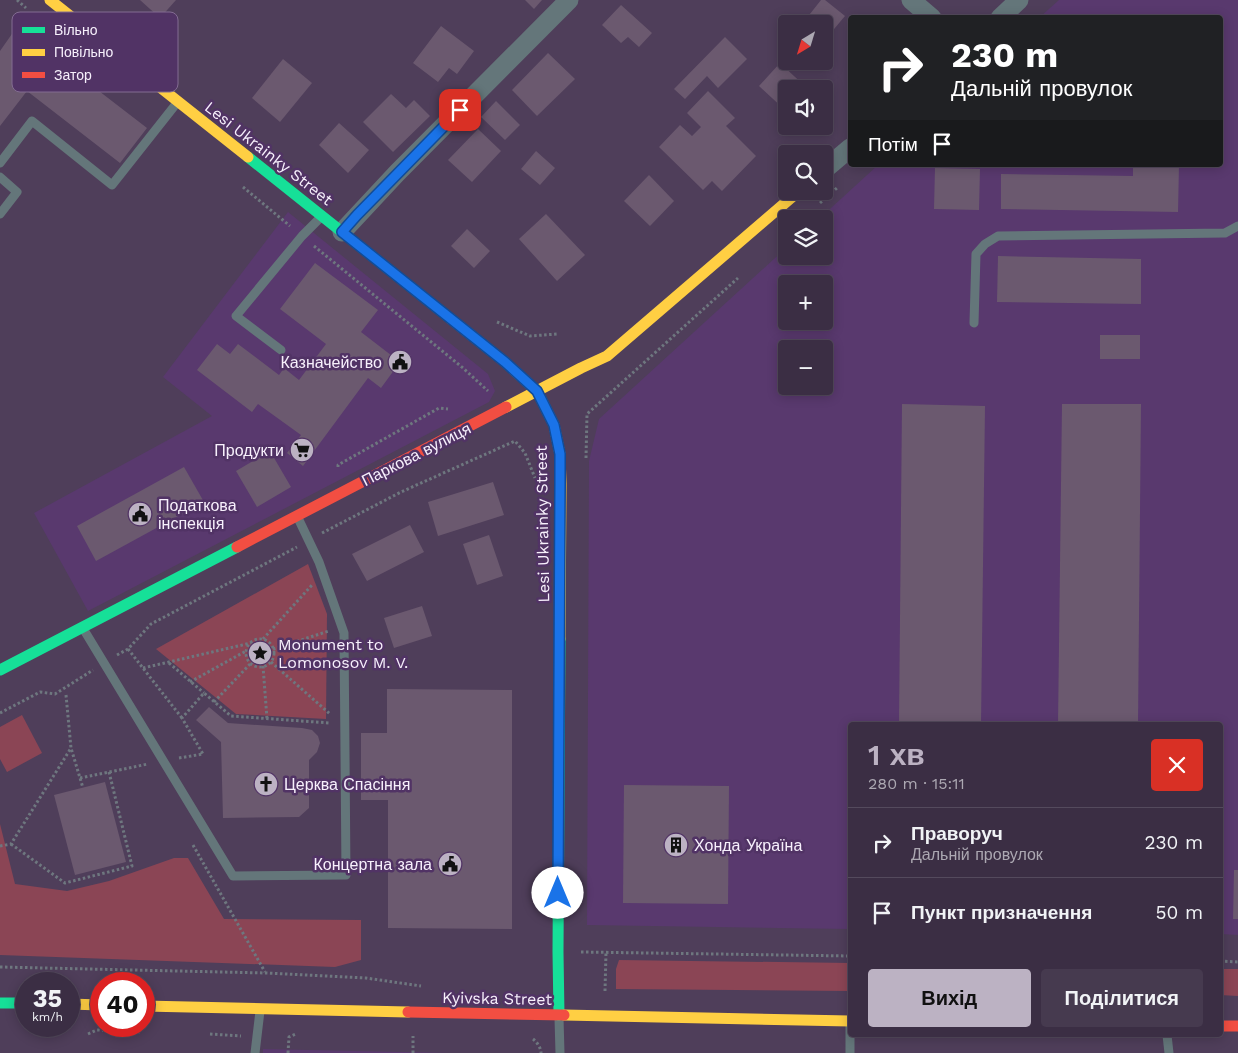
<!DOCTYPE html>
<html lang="uk">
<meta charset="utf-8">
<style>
:root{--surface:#3b2e44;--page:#463a4f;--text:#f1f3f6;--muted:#aca8b2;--line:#544a5d;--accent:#bcb2c3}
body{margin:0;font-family:"Work Sans",sans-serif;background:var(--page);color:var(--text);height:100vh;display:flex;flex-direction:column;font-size:19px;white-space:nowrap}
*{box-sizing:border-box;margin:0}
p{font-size:16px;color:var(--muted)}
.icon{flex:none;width:28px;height:28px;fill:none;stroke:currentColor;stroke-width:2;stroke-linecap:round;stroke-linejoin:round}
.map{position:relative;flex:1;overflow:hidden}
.sheet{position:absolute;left:848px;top:722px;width:375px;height:315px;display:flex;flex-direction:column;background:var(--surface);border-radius:5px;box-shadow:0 2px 12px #0003,0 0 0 1px var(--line)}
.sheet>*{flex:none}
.guide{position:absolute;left:848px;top:15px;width:375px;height:152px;border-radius:5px;box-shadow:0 2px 12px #0003,0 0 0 1px var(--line);background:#202124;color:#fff;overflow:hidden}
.needle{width:32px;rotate:218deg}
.tools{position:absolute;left:778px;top:15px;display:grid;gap:10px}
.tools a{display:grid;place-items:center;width:55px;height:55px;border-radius:5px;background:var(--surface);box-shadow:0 2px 12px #0003,0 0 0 1px var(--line);font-size:25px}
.speed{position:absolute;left:15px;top:972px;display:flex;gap:10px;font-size:25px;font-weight:700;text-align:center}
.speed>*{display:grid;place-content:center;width:65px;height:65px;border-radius:50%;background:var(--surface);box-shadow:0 2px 12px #0003,0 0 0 1px var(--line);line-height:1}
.speed small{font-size:12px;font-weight:400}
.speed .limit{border:8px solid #d22;background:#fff;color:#111}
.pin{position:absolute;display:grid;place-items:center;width:42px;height:42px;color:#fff;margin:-21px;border-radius:10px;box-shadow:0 2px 8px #0006}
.me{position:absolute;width:55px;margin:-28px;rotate:0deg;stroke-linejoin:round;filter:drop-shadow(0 0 4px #0008)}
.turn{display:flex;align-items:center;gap:18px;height:105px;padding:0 20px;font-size:22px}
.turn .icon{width:65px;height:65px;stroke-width:2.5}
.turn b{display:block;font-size:35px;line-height:42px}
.then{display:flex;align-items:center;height:48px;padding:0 20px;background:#0003;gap:10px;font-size:19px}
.round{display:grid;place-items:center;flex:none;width:52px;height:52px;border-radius:5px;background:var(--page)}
.overview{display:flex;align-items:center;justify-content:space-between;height:85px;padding:0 20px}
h1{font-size:30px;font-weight:600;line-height:38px;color:var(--accent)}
.action{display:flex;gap:10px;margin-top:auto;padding:10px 20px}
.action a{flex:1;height:58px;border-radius:5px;background:var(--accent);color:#111;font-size:20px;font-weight:600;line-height:58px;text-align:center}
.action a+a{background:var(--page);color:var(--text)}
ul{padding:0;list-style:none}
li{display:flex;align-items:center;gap:15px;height:70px;padding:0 20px;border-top:1px solid var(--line)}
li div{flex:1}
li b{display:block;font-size:19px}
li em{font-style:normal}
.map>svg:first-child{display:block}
.built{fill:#59396e;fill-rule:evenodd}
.green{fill:#8b4555}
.building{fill:#6b596f}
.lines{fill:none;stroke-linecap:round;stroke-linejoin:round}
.path{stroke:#6e777f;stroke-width:3;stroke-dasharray:2.5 2.5;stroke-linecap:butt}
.lane{stroke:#64767a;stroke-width:9}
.street{stroke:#64767a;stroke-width:19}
.fast{stroke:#16e098;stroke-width:11}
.slow{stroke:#ffcf43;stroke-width:11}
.jam{stroke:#f24e42;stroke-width:11}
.route-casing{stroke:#114b97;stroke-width:12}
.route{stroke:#1a73e8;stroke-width:9}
.labels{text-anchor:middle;stroke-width:5;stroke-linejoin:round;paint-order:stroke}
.street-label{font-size:16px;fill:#f7f0fc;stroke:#513365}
.poi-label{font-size:16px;fill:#f7f0fc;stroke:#513365;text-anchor:start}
.key{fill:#513365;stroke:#836c92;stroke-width:1}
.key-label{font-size:14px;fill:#f7f0fc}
</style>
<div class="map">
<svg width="1238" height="1053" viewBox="0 0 1238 1053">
<rect width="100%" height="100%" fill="#4f3e5a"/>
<g class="built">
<path d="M1059,0H1238V935L1220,934V725H850V929L587,925L589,461L599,419L786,248V256H824V219H819L878,165H1220V18L1040,17ZM786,284H824V321H786ZM786,349H824V386H786Z"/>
<polygon points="288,212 488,374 495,391 489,402 88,611 34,513 212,416 163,377"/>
<polygon points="263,1049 448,1053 263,1053"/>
</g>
<g class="green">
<polygon points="308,564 327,614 326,719 236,714 156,649"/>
<polygon points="22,715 42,753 7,772 0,759 0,727"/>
<polygon points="0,824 15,884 67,891 109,881 174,858 188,858 224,919 361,920 361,960 335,967 0,955"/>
<polygon points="619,960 850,963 850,991 616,989 616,969"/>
<polygon points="1220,969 1238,969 1238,996 1220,995"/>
</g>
<g class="building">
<polygon points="140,0 176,0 160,18"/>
<polygon points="525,0 542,0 534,9"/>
<polygon points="821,0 825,0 845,16 824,41 824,24 802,24"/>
<polygon points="621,5 652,33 639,47 628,37 621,43 602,25"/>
<polygon points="441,26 474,51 457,74 449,68 438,82 413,63"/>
<polygon points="14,31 21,31 147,128 120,163 27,91 0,126 0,51"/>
<polygon points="725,37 747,59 718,88 707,76 685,99 674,89"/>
<polygon points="548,53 575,79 537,116 512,90"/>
<polygon points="283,59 312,83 280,122 252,98"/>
<polygon points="780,63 808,89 786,89 786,111 759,86"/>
<polygon points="708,91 735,118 726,126 756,156 722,191 712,181 703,190 659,147 680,125 692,136 701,127 687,113"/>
<polygon points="391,94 406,108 414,100 430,116 393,152 363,122"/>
<polygon points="496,101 520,125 505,140 481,117"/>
<polygon points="339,123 369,150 348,173 319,145"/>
<polygon points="478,129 501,151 472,182 448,160"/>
<polygon points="536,151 555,168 540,185 521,169"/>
<polygon points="1133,165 1179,165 1178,212 1001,209 1001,174 1133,176"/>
<polygon points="935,168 980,169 979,210 934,209"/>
<polygon points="649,175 674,201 650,226 624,201"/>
<polygon points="546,214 585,255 557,281 519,239"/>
<polygon points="467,229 490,251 474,268 451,246"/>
<polygon points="998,256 1141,259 1141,304 997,302"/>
<polygon points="315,263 378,310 361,332 400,362 381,388 368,378 303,466 287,453 301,435 258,404 252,412 197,370 217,344 230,354 238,344 279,375 284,368 299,380 326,344 280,309"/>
<rect x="1100" y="335" width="40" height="24"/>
<polygon points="902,404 985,406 981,725 899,725"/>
<polygon points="1062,404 1141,404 1138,725 1058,725"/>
<polygon points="270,451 291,487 257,507 236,471"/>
<polygon points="184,467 204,502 96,561 77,526"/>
<polygon points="493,482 504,515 438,536 428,502"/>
<polygon points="410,525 424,552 367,581 352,554"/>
<polygon points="489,535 503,576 477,585 463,544"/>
<polygon points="422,606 432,636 394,648 384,618"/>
<polygon points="387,689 512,690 512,929 388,928 388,800 361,800 361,733 387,733"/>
<polygon points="209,707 228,723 302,728 312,730 318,736 320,743 317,752 309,760 309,808 299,817 223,818 221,742 196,720"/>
<polygon points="105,782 126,862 75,875 54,795"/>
<polygon points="624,785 729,786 728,904 623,903"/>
<polygon points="1234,870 1238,870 1238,919 1233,919"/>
</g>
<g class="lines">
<g class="path">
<polyline points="17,0 26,8"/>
<polyline points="243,187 290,226"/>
<polyline points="820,203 838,187"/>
<polyline points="314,246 463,368 488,391"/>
<polyline points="497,322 530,336 557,334"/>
<polyline points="586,458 587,414 738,278"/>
<polyline points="338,467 338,465 439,408 448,409"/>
<polyline points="322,533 401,492 515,441 525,453 535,478"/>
<polyline points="263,639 312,585"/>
<circle cx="260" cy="653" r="14"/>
<polyline points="128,649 182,718"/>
<polyline points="273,649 329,631"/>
<polyline points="117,655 128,649 151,624 297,547"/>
<polyline points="271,662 330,714"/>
<polyline points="169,663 204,693"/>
<polyline points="263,666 267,719"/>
<polyline points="143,668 251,643"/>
<polyline points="190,682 246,651"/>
<polyline points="66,695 71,748 83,788"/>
<polyline points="214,702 251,663"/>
<polyline points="0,713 40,692 55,694 93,670"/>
<polyline points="179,758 203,754 182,718 204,693 231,716 330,723"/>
<polyline points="80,778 148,764"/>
<polyline points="11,844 65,883 132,866 109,772"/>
<polyline points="193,845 265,972"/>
<polyline points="0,846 11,844 71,748"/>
<polyline points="581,952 850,956"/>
<polyline points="1220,961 1238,962"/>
<polyline points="0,967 266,973 366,978 421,986"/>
<polyline points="605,991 606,952"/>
<polyline points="32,1027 44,1028 52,1033"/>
<polyline points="88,1034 97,1030 142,1032"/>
<polyline points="210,1034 241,1036"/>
<path d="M533,1039C537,1042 541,1048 541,1053"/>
<polyline points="288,1053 289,1037 296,1034"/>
<polyline points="413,1053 413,1036"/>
</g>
<g class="lane">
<polyline points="0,163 32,121 112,185 176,104"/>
<polyline points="0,177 17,192 0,214"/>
<polyline points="974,323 976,254 985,244 998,236 1225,233 1238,226"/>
<polyline points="281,350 236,316 302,236 320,218"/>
<polyline points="84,630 233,876 346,875 344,633 319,562 298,518"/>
<polyline points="559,1018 560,1053"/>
<polyline points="1167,1035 1169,1053"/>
<polyline points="255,1053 260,1011"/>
<polyline points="850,1053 850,1023"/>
</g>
<g class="street">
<polyline points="911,0 932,18"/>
<polyline points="1000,18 1019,0"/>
<polyline points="824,170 850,148"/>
<polyline points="342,232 397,173 569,0"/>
</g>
<g class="fast">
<polyline points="248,157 451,319"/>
<polyline points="0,670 237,547"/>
<polyline points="0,1003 26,1003"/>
<polyline points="559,1015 558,952 560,639"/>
</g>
<g class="slow">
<polyline points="50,0 248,157"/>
<polyline points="451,319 505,362 537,391 554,425 560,454 561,484 560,639"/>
<polyline points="506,407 581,368 607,356 799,191"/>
<polyline points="69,1004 101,1005"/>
<polyline points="144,1006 408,1012"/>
<polyline points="564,1015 850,1021"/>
</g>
<g class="jam">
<polyline points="237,547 506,407"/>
<polyline points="408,1012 564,1015"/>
<polyline points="1220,1026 1238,1026"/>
</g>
</g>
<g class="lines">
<g class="route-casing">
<polyline id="route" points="460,110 357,215 342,232 505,362 537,391 554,425 560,454 560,484 558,893"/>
</g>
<use href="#route" class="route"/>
</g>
<defs>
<g id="civic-disc" transform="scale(1.25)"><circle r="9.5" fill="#bcb2c3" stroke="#513365"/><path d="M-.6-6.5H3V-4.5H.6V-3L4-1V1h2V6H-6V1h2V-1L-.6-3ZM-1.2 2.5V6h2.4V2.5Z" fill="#111"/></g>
<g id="supermarket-disc" transform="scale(1.25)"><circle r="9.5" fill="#bcb2c3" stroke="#513365"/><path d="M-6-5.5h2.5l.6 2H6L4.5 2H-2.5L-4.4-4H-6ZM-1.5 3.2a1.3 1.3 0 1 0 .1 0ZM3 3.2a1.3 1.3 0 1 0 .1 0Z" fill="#111"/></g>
<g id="sight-disc" transform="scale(1.25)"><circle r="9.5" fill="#bcb2c3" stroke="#513365"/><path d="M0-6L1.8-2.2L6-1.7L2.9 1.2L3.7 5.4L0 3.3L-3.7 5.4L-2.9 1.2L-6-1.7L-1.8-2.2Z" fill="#111"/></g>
<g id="church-disc" transform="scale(1.25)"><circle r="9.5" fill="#bcb2c3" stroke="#513365"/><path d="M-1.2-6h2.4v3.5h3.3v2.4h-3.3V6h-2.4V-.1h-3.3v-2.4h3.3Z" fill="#111"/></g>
<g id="building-disc" transform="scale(1.25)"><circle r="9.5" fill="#bcb2c3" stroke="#513365"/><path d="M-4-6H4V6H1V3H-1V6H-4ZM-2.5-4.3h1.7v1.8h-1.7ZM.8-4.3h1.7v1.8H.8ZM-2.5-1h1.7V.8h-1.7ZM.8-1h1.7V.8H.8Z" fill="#111"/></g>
</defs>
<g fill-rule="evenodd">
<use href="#civic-disc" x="400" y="362"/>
<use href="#supermarket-disc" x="302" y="450"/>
<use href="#civic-disc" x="140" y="514"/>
<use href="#sight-disc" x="260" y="653"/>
<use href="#church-disc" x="266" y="784"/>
<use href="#building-disc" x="676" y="845"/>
<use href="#civic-disc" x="450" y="864"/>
</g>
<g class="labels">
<g class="street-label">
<text transform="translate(269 153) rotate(38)" y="6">Lesi Ukrainky Street</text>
<text transform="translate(416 454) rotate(-27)" y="6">Паркова вулиця</text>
<text transform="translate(542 524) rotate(-91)" y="6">Lesi Ukrainky Street</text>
<text transform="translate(497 998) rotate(1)" y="6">Kyivska Street</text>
</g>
<g class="poi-label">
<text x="382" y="368" text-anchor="end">Казначейство</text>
<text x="284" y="456" text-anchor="end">Продукти</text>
<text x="158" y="511">Податкова<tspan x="158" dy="18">інспекція</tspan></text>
<text x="278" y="650">Monument to<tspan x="278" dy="18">Lomonosov M. V.</tspan></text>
<text x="284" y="790">Церква Спасіння</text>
<text x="694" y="851">Хонда Україна</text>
<text x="432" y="870" text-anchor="end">Концертна зала</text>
</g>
</g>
<rect x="12" y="12" width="166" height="80" rx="8" class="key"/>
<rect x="22" y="27" width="23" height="6" fill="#16e098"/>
<rect x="22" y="49" width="23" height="7" fill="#ffcf43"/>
<rect x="22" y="72" width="23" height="6" fill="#f24e42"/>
<g class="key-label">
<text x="54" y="35">Вільно</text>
<text x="54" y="57">Повільно</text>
<text x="54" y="80">Затор</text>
</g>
</svg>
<div class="tools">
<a><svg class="needle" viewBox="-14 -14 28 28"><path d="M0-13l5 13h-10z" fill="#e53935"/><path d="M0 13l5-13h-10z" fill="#aca8b2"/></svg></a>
<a><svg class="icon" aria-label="sound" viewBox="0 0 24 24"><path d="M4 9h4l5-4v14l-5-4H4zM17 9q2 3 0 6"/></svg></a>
<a><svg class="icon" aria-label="search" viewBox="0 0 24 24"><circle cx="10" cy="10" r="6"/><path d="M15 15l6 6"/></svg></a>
<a><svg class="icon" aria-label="layers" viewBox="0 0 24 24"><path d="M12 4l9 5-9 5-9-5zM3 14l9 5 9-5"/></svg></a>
<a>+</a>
<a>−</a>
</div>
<div class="speed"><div>35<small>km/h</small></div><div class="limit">40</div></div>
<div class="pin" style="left:460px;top:110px;background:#d93025"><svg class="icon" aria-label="arrive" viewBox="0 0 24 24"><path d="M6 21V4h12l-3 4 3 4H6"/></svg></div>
<svg class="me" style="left:558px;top:893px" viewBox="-20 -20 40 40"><circle r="19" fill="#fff"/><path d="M0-13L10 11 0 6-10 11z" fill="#1a73e8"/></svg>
<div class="guide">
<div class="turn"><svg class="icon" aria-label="right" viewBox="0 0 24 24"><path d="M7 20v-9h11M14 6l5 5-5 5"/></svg><div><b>230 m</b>Дальній провулок</div></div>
<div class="then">Потім<svg class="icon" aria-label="arrive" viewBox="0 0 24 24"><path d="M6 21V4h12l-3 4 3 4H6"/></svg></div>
</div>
<section class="sheet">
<div class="overview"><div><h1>1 хв</h1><p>280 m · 15:11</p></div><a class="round" style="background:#d93025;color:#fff"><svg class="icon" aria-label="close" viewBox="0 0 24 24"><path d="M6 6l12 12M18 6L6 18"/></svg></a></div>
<ul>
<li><svg class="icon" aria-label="right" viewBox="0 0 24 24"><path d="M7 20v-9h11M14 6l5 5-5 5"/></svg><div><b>Праворуч</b><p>Дальній провулок</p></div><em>230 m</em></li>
<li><svg class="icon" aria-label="arrive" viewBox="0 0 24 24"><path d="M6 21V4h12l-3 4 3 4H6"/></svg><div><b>Пункт призначення</b></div><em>50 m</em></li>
</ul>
<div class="action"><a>Вихід</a><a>Поділитися</a></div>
</section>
</div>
